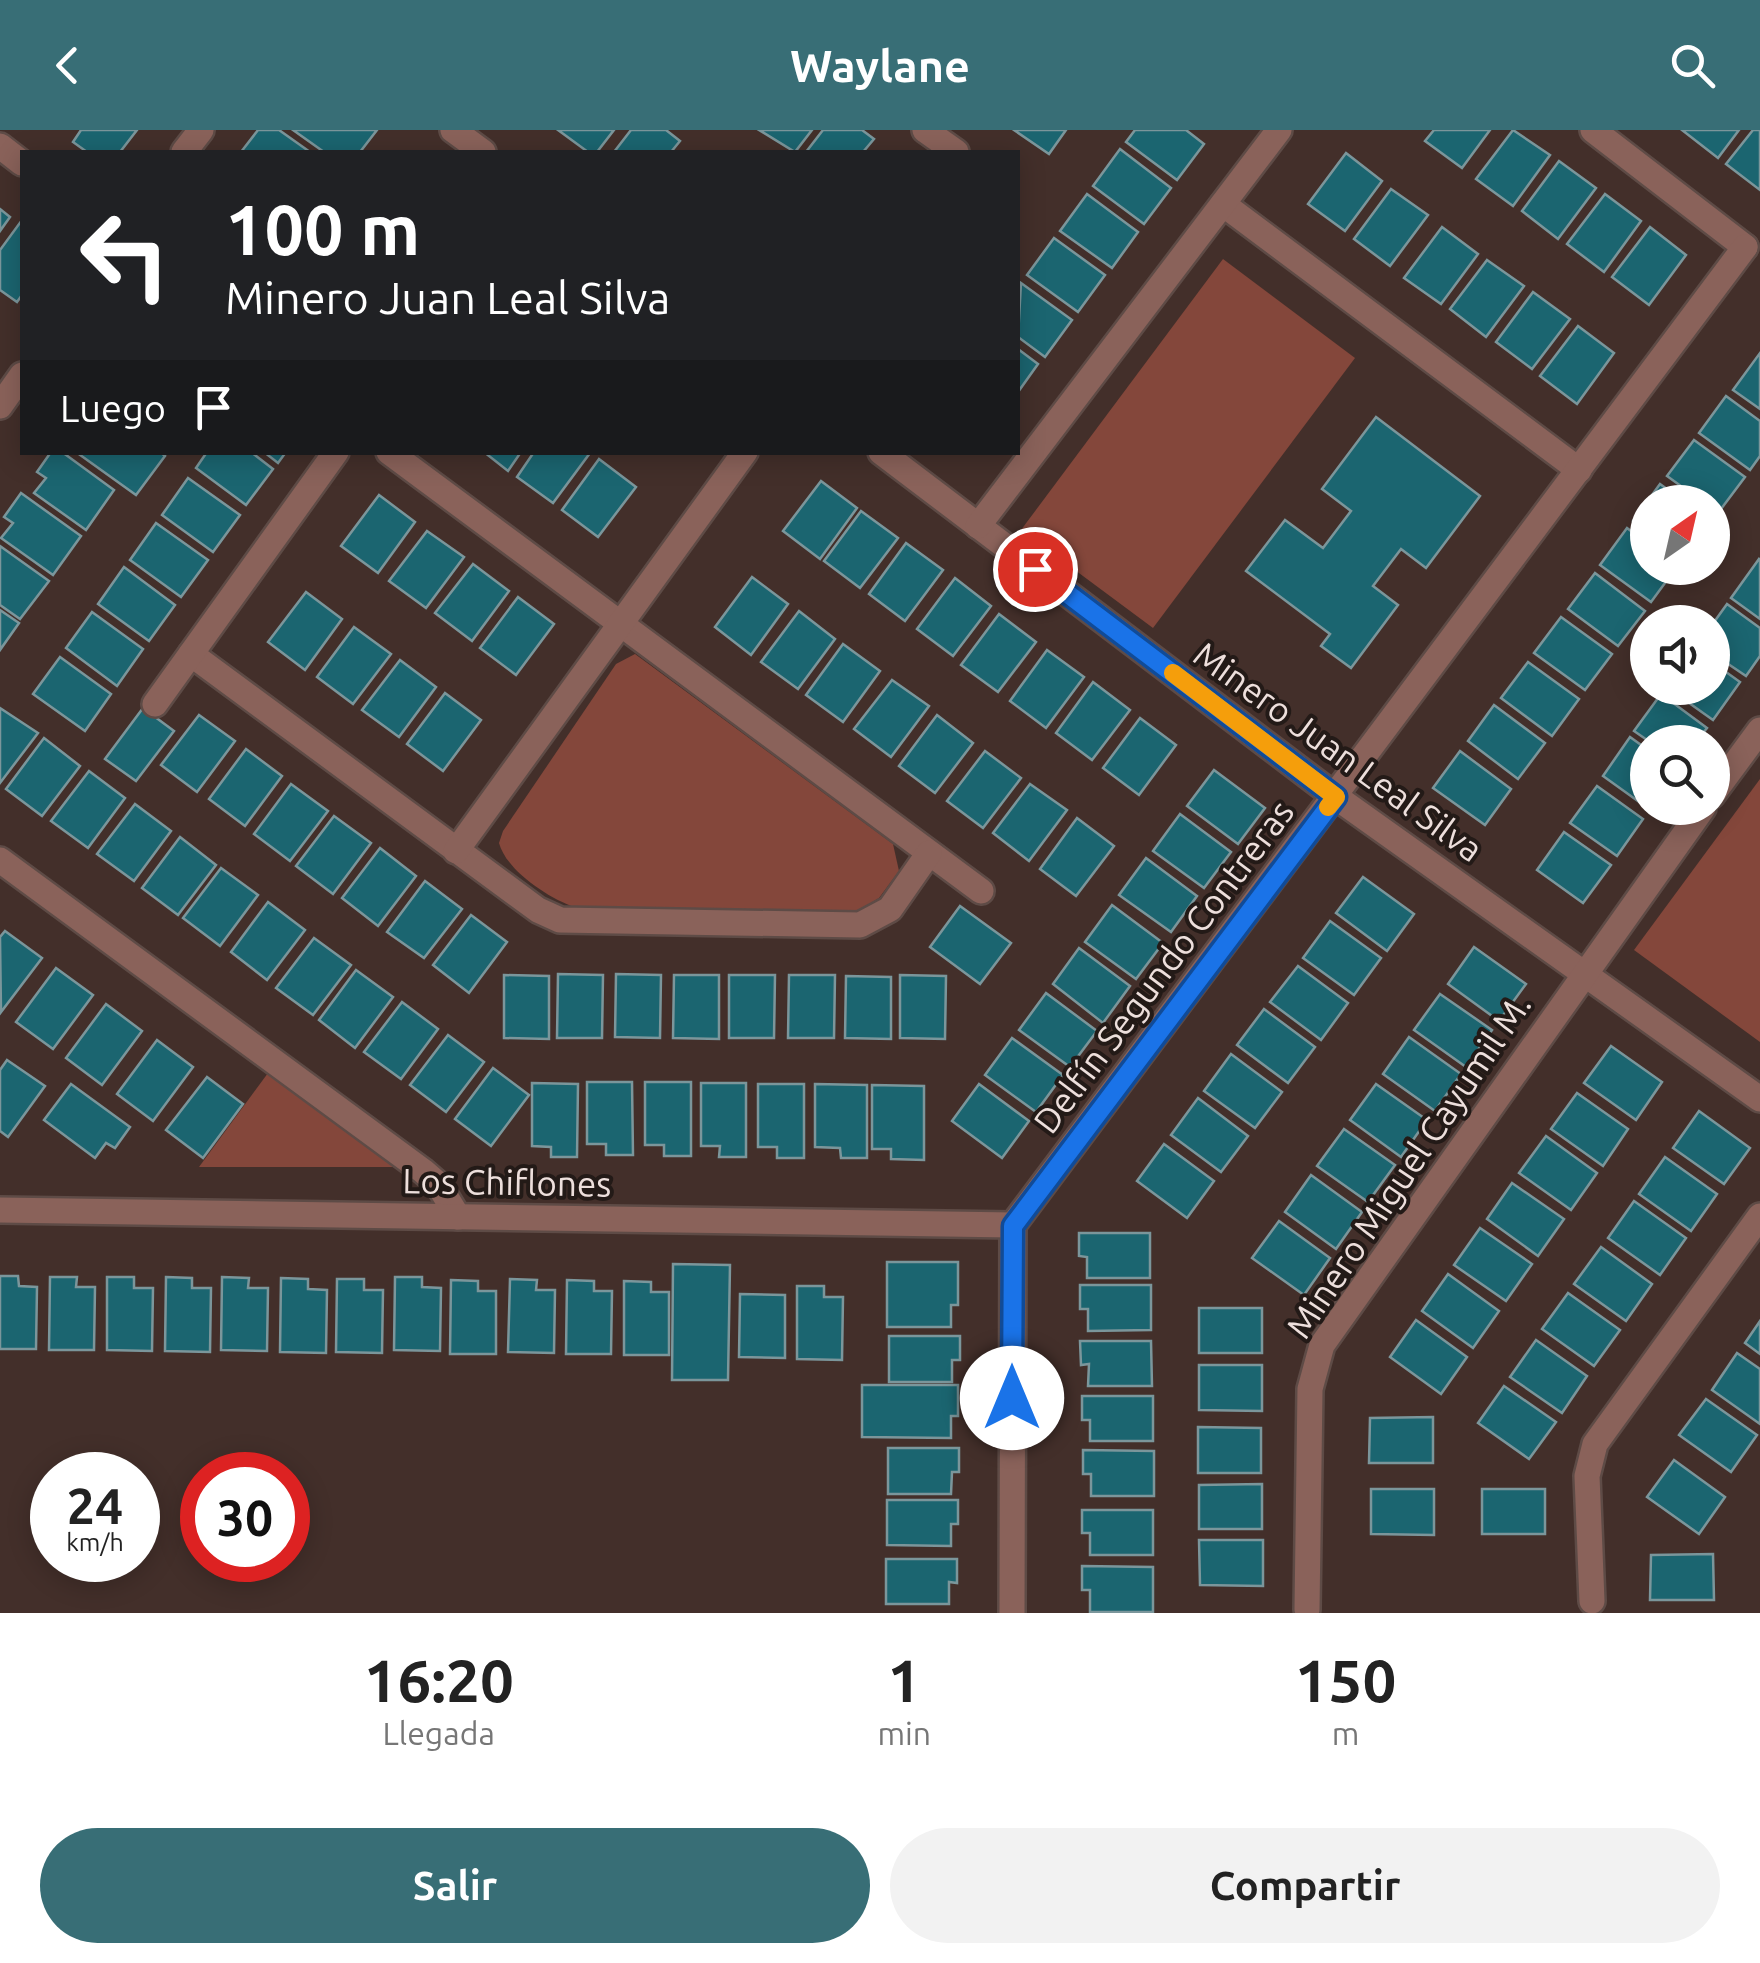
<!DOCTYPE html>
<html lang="es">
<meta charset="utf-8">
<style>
:root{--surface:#fff;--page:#f2f2f2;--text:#222;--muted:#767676;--accent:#386e76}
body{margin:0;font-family:Ubuntu,sans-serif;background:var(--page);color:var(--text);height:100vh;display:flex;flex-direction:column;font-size:38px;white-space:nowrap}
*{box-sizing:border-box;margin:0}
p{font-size:32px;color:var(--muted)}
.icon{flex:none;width:55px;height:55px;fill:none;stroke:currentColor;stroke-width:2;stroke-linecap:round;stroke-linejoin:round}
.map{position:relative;height:1483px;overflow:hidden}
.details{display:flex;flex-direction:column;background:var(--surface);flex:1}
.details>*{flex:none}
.top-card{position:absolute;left:20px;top:20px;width:1000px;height:305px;border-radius:0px;box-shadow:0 5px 25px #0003;background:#202124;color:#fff;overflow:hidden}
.needle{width:65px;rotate:34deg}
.tools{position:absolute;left:1630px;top:355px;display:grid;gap:20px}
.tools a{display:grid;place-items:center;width:100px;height:100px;border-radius:50%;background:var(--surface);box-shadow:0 5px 25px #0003;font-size:50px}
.speed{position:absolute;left:30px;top:1322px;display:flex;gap:20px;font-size:50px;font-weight:700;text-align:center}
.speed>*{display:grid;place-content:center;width:130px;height:130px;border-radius:50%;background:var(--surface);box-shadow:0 5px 25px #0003;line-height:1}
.speed small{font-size:25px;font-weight:400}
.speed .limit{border:15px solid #d22;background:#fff;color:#111}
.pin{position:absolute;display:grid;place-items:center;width:85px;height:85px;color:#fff;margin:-42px;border:5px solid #fff;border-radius:50%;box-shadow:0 2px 10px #0007}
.me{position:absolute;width:110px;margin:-55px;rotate:0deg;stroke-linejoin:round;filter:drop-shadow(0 0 8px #0008)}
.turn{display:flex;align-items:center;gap:35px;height:210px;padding:0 40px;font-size:45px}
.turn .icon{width:130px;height:130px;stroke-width:2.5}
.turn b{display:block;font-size:70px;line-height:85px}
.then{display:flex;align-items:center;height:95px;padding:0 40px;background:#0003;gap:20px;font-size:38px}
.eta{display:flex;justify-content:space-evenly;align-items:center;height:170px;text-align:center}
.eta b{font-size:60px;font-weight:700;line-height:70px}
.action{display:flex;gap:20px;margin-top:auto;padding:20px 40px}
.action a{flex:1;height:115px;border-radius:60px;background:var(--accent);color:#fff;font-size:40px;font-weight:700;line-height:115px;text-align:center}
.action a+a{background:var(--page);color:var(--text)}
header{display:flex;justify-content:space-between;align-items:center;height:130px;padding:0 40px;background:var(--accent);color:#fff;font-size:45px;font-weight:700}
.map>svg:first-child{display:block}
.green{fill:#84473b}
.building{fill:#1b6570;stroke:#7b969b;stroke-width:2.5}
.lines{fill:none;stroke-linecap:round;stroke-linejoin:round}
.minor-casing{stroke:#5e4b46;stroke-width:30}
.minor{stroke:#8a625a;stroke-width:25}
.route-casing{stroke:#114b97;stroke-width:25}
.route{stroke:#1a73e8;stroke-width:18}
.slow{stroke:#f59e0b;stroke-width:18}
.labels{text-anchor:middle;stroke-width:8;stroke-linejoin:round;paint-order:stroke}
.street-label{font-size:35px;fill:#eddfdc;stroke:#231a17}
</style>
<header><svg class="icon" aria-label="back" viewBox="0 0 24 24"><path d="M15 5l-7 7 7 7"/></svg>Waylane<svg class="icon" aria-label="search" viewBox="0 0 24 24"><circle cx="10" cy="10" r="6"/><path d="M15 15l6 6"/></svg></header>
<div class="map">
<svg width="1760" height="1483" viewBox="0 0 1760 1483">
<rect width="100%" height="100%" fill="#432f2a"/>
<g class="green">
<polygon points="1223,129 1355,228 1153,498 1021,400"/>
<path d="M635,524L893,714L899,741L879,768L856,782L574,777C548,768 506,740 499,713L503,701L616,534Z"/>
<polygon points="1760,649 1760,912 1634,820"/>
<polygon points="268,943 398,1037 199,1037"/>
</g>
<g class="building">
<polygon points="81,0 137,0 120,22 87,22 73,12"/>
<polygon points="258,0 279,0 310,22 241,22"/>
<polygon points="293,0 377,0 360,22 324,22"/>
<polygon points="558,0 614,0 597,22 588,22"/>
<polygon points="631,0 666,0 680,11 671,22 614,22"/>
<polygon points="759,0 812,0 795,22"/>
<polygon points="823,0 862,0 874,9 863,22 806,22"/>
<polygon points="1014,0 1066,0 1049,24"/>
<polygon points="1135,0 1186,0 1204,14 1177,50 1126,12"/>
<polygon points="1434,0 1490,0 1462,38 1425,11"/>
<polygon points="1513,0 1550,25 1513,76 1476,49"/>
<polygon points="1682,0 1739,0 1718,28"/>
<polygon points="1753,0 1760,0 1760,60 1726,34"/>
<polygon points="1120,19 1171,58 1144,94 1093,56"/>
<polygon points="1346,23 1382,51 1345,101 1308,74"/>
<polygon points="1559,31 1596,58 1558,109 1522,81"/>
<polygon points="1391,59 1428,85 1390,136 1354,109"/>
<polygon points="1087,64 1138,102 1112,138 1060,101"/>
<polygon points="1605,64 1641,91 1604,142 1567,114"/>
<polygon points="0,79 10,87 0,101"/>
<polygon points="22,90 22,165 17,172 0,160 0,120"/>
<polygon points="1442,97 1478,124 1441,174 1404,148"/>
<polygon points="1650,97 1686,125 1649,175 1612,147"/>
<polygon points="1054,108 1105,145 1078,182 1027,145"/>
<polygon points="1487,130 1524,156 1486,207 1450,179"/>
<polygon points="1021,153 1072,190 1045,227 1018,207"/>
<polygon points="1533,162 1570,189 1532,239 1496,212"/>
<polygon points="1578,196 1614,223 1577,274 1540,246"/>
<polygon points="1018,219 1038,234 1018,262"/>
<polygon points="1760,223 1760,279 1733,260"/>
<polygon points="1726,266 1760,291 1760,326 1750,340 1699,303"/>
<polygon points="1376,287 1480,366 1426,438 1401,419 1373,456 1398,475 1351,538 1321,516 1330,504 1246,441 1285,390 1323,418 1351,381 1322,359"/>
<polygon points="1694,310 1745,347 1718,383 1712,372 1703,372 1667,346"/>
<polygon points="51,322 62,322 114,360 86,400 34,363 46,348 37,342"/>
<polygon points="76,322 160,322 165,326 136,365"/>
<polygon points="207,322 251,322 273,339 246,375 196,338"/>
<polygon points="264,322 286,322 278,333"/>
<polygon points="484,322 521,322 508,341"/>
<polygon points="534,322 590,322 590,323 553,373 517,347"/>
<polygon points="599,329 636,357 598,407 562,380"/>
<polygon points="188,348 240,385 213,422 162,385"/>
<polygon points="821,351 857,378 820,429 783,401"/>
<polygon points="1660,354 1685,372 1648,372 1648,401 1633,391"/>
<polygon points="21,363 81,406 53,445 1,408 13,393 4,387"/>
<polygon points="379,365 415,392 378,443 341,416"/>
<polygon points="861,381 898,408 860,458 824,431"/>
<polygon points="156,393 208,430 181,467 130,430"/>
<polygon points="1627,398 1648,414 1648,438 1676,438 1651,472 1600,435"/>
<polygon points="427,401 464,427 426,478 389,451"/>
<polygon points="906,413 943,440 905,491 869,464"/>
<polygon points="0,416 49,451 20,489 0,475"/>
<polygon points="1759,429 1760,430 1760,489 1731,468"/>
<polygon points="473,434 509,461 472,511 435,483"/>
<polygon points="124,437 175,475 149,511 98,474"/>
<polygon points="1595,443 1645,481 1618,516 1568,479"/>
<polygon points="752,447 788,474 751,525 715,497"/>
<polygon points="955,448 991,476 953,526 917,499"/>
<polygon points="306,462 342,489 305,540 268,512"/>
<polygon points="518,467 554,494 516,545 480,518"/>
<polygon points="1727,474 1760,498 1760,526 1746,546 1712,523 1712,495"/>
<polygon points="0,480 19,493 0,520"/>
<polygon points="799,481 835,509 798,559 761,532"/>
<polygon points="92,482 143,519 117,556 66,518"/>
<polygon points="999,484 1036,512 998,562 961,535"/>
<polygon points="1561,487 1612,524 1585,560 1534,523"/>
<polygon points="354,497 391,524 353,574 317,547"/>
<polygon points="843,514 880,541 843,592 806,565"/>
<polygon points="1047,520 1084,547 1046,598 1010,571"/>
<polygon points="60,527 111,564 85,601 33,564"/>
<polygon points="400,530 436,557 399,607 362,580"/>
<polygon points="1528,532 1579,569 1552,606 1501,568"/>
<polygon points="1712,532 1740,552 1713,590 1668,558 1712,558"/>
<polygon points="892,550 929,576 891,627 854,599"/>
<polygon points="1093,552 1130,580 1092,630 1056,603"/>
<polygon points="445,563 481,590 443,641 407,614"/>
<polygon points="1661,564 1707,598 1696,612 1650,612 1634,601"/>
<polygon points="1494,575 1545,613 1518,649 1468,611"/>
<polygon points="0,578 38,603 0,653"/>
<polygon points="143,578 174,601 136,651 105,629"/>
<polygon points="199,585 235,611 197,662 161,635"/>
<polygon points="937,585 973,613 935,663 899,636"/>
<polygon points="1140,588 1176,615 1139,665 1103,638"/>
<polygon points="1630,607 1648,620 1649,679 1603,646"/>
<polygon points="44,608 80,636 42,686 6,659"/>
<polygon points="246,619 282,646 245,696 209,669"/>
<polygon points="985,621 1021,648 983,698 947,671"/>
<polygon points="1460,621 1511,659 1485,695 1433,658"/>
<polygon points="1214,640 1265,678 1238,714 1187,676"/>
<polygon points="89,641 125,668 88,718 51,691"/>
<polygon points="291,654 328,681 290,731 254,704"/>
<polygon points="1030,654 1067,680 1029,731 993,703"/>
<polygon points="1597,656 1643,689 1617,726 1570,693"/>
<polygon points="135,674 171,701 134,751 97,724"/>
<polygon points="1180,684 1231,722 1204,758 1153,721"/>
<polygon points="334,686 371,713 333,764 296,736"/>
<polygon points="1077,688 1114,716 1076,766 1040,739"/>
<polygon points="1564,702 1611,735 1583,773 1537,740"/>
<polygon points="180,707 216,735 178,785 142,758"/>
<polygon points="380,718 416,746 378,796 342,768"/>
<polygon points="1146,728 1197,766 1171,802 1119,765"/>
<polygon points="221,738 258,765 220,816 183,788"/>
<polygon points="1363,747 1414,784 1387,821 1336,783"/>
<polygon points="425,751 462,779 424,828 387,802"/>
<polygon points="268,772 305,800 267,850 231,822"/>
<polygon points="1112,775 1163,813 1136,849 1085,812"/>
<polygon points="960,776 1011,813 980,854 930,817"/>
<polygon points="471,785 507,812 469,863 433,835"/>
<polygon points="1330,791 1381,828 1354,865 1303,828"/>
<polygon points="5,801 42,828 1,882 0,807"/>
<polygon points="314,808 351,835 313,885 276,858"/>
<polygon points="1474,817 1526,854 1499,891 1448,854"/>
<polygon points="1079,818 1130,856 1103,893 1053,854"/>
<polygon points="1298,836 1348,873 1321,910 1270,872"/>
<polygon points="56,838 93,865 53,919 16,892"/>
<polygon points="356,840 393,867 355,918 319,890"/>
<polygon points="558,844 603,845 602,908 557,908"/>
<polygon points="616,844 661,845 660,908 615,907"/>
<polygon points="504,845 549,846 549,909 504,908"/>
<polygon points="674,845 719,845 719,909 673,908"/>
<polygon points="729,845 775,845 774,908 729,908"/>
<polygon points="789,845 835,845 834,908 788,908"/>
<polygon points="900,845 946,846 945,909 900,908"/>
<polygon points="846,846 891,847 891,909 845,908"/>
<polygon points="1046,863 1097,901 1070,937 1019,900"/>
<polygon points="1440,864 1492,900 1466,937 1414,900"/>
<polygon points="402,872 438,899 401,949 364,922"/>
<polygon points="106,874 142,901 102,955 66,928"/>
<polygon points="1264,879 1315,917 1288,953 1237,915"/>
<polygon points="448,905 484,932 446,982 410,955"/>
<polygon points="1409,907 1461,944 1435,981 1383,944"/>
<polygon points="1012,908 1063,945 1036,982 985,945"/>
<polygon points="157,910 193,937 153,991 117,964"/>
<polygon points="1611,916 1662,952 1636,990 1584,953"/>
<polygon points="1231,924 1282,962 1255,998 1204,961"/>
<polygon points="7,930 45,956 8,1007 0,1001 0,940"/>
<polygon points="493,938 529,965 491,1016 455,989"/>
<polygon points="207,947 243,974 203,1028 166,1000"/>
<polygon points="587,952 632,952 633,1025 606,1025 606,1014 587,1014"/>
<polygon points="645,952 691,952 691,1026 664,1026 664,1015 645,1015"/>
<polygon points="532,953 578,954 577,1027 551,1027 551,1017 532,1016"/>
<polygon points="701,953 746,953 746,1027 719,1027 720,1016 701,1016"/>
<polygon points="71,954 130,997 115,1018 106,1013 95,1028 44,990"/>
<polygon points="758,954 804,954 804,1028 777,1028 777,1017 758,1017"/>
<polygon points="815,954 867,955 867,1028 841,1028 840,1018 815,1017"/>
<polygon points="979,954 1029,991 1002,1028 952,991"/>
<polygon points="1376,954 1427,990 1401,1027 1350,990"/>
<polygon points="872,955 924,956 924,1030 891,1029 891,1019 872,1019"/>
<polygon points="1577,963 1628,999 1603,1036 1551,999"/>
<polygon points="1198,968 1248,1006 1221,1042 1171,1005"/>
<polygon points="1699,981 1750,1018 1724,1054 1673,1018"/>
<polygon points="1344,999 1395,1035 1368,1072 1317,1036"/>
<polygon points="1546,1006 1597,1043 1571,1080 1519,1043"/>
<polygon points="1164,1014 1214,1051 1187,1088 1137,1051"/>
<polygon points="1665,1027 1717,1064 1691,1101 1639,1064"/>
<polygon points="1311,1045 1362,1082 1336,1119 1285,1082"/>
<polygon points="1512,1053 1564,1089 1538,1126 1487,1089"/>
<polygon points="1634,1071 1686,1108 1660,1145 1608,1108"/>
<polygon points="1279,1091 1330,1128 1304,1165 1252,1128"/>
<polygon points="1480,1098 1532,1134 1506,1171 1454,1135"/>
<polygon points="1079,1103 1150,1103 1150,1148 1087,1148 1087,1127 1079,1126"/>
<polygon points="1601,1117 1652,1154 1626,1191 1574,1154"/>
<polygon points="887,1132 958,1132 958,1175 951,1175 951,1197 887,1197"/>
<polygon points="673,1134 730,1135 728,1250 672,1250"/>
<polygon points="1448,1144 1499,1181 1473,1218 1422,1181"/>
<polygon points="0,1146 18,1146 19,1156 37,1157 36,1219 0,1219"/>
<polygon points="50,1147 77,1147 76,1157 95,1157 94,1220 49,1220"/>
<polygon points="107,1147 134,1147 134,1158 153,1158 152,1221 107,1220"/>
<polygon points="166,1147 192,1148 192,1158 211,1158 210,1222 165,1221"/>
<polygon points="222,1147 249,1148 248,1158 268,1158 267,1221 221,1220"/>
<polygon points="395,1147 422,1147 422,1157 441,1158 440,1221 394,1220"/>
<polygon points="281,1148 308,1149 308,1159 327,1160 326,1223 280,1222"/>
<polygon points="337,1149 364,1149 364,1160 383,1160 382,1223 336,1222"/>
<polygon points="510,1149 537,1150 536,1160 555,1160 554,1223 508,1222"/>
<polygon points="451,1150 478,1151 478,1161 496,1161 496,1224 450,1224"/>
<polygon points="567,1150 594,1151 594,1161 612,1161 611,1224 566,1224"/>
<polygon points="624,1151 651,1152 651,1162 669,1162 669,1225 624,1225"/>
<polygon points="1080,1155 1151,1155 1151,1200 1088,1201 1088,1179 1080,1179"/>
<polygon points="797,1156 824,1156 824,1167 843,1167 842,1230 797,1229"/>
<polygon points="1568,1163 1620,1200 1594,1236 1542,1199"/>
<polygon points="740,1164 785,1165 785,1228 739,1227"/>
<rect x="1199" y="1178" width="63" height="45"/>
<polygon points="1416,1190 1467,1227 1441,1264 1390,1227"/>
<polygon points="1760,1191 1760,1224 1745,1213"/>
<polygon points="889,1206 960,1206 960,1230 952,1230 952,1252 889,1252"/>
<polygon points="1536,1210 1587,1246 1562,1283 1510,1247"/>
<polygon points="1080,1211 1151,1211 1152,1256 1088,1256 1089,1234 1081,1235"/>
<polygon points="1737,1223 1760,1239 1760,1294 1712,1260"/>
<polygon points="1199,1235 1262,1235 1262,1281 1199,1280"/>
<polygon points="862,1255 958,1255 958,1286 951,1286 951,1308 862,1307"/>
<polygon points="1504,1256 1556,1292 1529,1329 1478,1293"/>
<polygon points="1082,1266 1153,1266 1153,1311 1090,1311 1090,1290 1082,1290"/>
<polygon points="1706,1269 1757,1305 1731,1342 1679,1305"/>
<polygon points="1433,1287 1433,1333 1369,1333 1370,1288"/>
<polygon points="1198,1297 1261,1298 1261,1343 1198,1343"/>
<polygon points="888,1318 959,1318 959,1342 952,1342 951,1364 888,1364"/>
<polygon points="1083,1320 1154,1321 1154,1366 1091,1366 1091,1344 1083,1344"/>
<polygon points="1674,1330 1725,1367 1699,1404 1647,1367"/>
<polygon points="1262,1354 1262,1399 1199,1399 1199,1355"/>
<polygon points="1371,1359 1434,1359 1434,1405 1371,1404"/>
<rect x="1482" y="1359" width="63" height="45"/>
<polygon points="887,1370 958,1370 958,1394 951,1394 951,1416 887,1415"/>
<polygon points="1082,1380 1153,1380 1153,1425 1090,1425 1090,1403 1082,1403"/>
<polygon points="1199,1410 1263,1410 1263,1456 1200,1455"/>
<polygon points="1713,1424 1714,1470 1650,1470 1651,1425"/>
<polygon points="886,1429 957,1429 957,1453 949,1452 949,1474 886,1474"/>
<polygon points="1082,1436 1153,1437 1153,1482 1090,1482 1090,1460 1082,1460"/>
</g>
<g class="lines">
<g class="minor-casing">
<g id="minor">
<polyline points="453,0 483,22"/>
<polyline points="925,0 956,22"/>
<polyline points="1593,0 1745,117"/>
<polyline points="0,16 22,33"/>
<polyline points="184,22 201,0"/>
<polyline points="1223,74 1579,340"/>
<polyline points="0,276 22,245"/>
<polyline points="389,322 981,761"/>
<polyline points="881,322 1336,667 1760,969"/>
<polyline points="978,396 1279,0"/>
<polyline points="191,524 538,780 560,790 860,795 890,779 929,723"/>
<polyline points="155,574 336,322"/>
<polyline points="1712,665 1760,600"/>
<polyline points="456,721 745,322"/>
<polyline points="0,730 423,1041 438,1054 458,1087"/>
<polyline points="0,1080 1013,1095"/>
<polyline points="1592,1471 1587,1346 1595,1314 1760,1086"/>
<polyline points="1307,1479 1310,1259 1322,1215 1703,678"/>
<polyline points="1012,1483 1013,1095 1745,117"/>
</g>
</g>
<use href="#minor" class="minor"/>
</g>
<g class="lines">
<g class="route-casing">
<polyline id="route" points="1012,1268 1013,1096 1336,667 1035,439"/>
</g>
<use href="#route" class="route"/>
<polyline class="slow" points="1173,543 1336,667 1328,677"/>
</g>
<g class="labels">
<g class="street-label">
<text transform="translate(1338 622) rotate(36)" y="12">Minero Juan Leal Silva</text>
<text transform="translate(1164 837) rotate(-53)" y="12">Delfín Segundo Contreras</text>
<text transform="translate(1409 1036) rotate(-56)" y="12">Minero Miguel Cayumil M.</text>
<text transform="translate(507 1053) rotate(1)" y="12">Los Chiflones</text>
</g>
</g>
</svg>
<div class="tools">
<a><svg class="needle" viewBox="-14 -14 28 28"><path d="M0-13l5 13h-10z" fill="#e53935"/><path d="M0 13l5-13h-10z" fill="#767676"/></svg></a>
<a><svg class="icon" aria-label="sound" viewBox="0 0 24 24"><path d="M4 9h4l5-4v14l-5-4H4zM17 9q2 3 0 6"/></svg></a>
<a><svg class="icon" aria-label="search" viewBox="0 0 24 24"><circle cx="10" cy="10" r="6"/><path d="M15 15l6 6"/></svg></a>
</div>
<div class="speed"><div>24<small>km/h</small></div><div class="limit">30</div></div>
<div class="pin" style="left:1035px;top:439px;background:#d93025"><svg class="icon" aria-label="arrive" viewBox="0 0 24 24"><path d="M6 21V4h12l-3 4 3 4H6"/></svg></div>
<svg class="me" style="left:1012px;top:1268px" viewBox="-20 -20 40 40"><circle r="19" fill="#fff"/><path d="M0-13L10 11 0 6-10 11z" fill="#1a73e8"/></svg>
<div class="top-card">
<div class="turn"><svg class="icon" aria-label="left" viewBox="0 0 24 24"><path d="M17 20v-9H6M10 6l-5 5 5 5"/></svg><div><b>100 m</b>Minero Juan Leal Silva</div></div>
<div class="then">Luego<svg class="icon" aria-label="arrive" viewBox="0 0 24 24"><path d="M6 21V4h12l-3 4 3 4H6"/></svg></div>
</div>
</div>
<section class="details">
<div class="eta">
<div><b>16:20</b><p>Llegada</p></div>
<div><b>1</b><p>min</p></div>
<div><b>150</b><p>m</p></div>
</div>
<div class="action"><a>Salir</a><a>Compartir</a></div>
</section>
